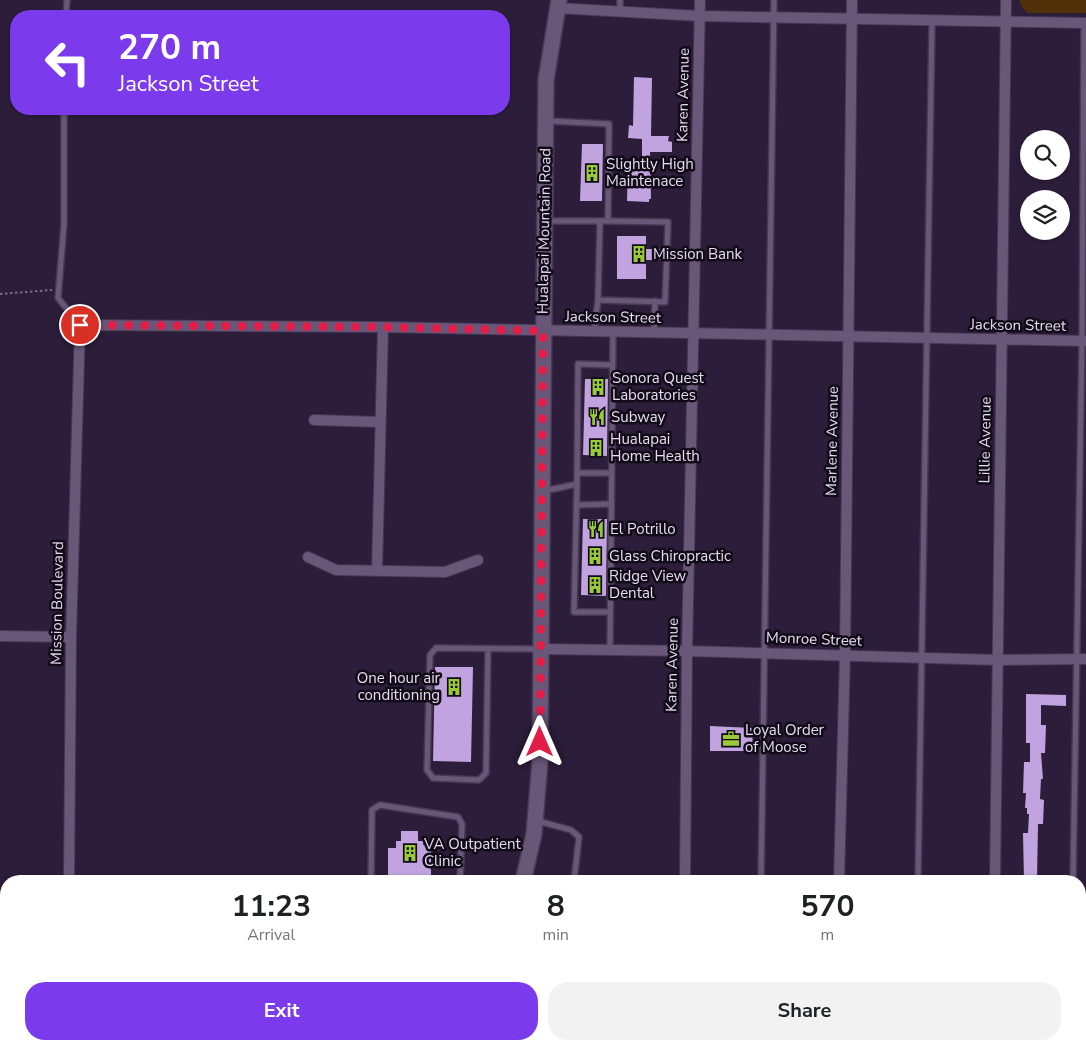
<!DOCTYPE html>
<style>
:root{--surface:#fff;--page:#f2f2f2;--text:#202124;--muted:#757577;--accent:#7c3aed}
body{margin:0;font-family:"Nunito Sans",sans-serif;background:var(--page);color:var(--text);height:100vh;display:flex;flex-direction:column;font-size:19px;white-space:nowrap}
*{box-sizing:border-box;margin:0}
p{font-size:16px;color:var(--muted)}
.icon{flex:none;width:28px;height:28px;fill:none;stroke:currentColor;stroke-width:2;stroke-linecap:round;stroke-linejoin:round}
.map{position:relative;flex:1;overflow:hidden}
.details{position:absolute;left:0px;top:875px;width:1086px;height:175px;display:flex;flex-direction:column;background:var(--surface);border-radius:20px 20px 0 0;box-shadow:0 1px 4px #0004}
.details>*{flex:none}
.top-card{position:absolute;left:10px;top:10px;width:500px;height:105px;border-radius:20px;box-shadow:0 1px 4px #0004;background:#7c3aed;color:#fff;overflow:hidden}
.tools{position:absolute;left:1020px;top:130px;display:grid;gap:10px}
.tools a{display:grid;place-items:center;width:50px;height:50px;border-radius:50%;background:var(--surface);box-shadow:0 1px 4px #0004;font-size:25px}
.pin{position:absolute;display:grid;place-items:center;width:42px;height:42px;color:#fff;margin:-21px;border:2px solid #fff;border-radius:50%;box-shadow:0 1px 5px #0007}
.me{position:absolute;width:55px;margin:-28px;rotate:0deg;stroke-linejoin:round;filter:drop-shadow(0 0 4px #0008)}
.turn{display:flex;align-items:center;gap:18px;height:105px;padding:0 25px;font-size:22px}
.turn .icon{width:65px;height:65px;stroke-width:2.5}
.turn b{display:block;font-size:35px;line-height:42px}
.eta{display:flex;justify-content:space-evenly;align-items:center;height:85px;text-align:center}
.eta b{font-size:30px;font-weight:700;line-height:35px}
.action{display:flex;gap:10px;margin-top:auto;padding:10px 25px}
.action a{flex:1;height:58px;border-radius:20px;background:var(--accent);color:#fff;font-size:20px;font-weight:700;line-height:58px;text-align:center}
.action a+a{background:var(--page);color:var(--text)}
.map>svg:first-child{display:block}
.green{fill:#4f3008}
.building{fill:#c1a4df}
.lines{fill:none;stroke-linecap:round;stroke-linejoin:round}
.service-casing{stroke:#473952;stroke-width:8}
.minor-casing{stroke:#473952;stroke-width:12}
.secondary-casing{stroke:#473952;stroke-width:18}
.path{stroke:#7a6d86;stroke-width:2;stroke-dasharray:2.5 2.5;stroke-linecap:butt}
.service{stroke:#685779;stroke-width:5}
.minor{stroke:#685779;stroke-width:10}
.secondary{stroke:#685779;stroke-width:15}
.route{stroke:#e11d48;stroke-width:9;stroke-dasharray:0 16.2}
.labels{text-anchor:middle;stroke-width:5;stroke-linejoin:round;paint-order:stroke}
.street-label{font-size:15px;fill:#e5dbef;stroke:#110b18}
.poi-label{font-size:15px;fill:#e5dbef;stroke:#110b18;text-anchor:start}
</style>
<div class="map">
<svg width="1086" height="1050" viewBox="0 0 1086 1050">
<rect width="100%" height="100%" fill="#2c1d3a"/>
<polygon class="green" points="1020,0 1086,0 1086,13 1027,13 1020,4"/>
<g class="building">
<polygon points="634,77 652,78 651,136 669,136 668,141 672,142 672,152 650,152 651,199 649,199 649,202 627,201 628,163 642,164 642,139 628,138 629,125 633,126"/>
<polygon points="582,144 603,144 602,201 580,201"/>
<polygon points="617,236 646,236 646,249 661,249 661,260 646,260 646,279 617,279"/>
<polygon points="585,379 608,379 607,456 583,455"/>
<polygon points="583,519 607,519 606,596 581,595"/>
<polygon points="435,667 473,667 471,762 433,761"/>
<polygon points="1026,694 1066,695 1066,706 1041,705 1041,725 1046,725 1045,753 1041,753 1043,779 1041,779 1040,799 1044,800 1043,824 1038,824 1037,881 1024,881 1023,833 1028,833 1029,814 1027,814 1027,808 1025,808 1026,793 1023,793 1024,762 1030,762 1030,743 1026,743"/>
<polygon points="710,726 753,728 752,751 710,751"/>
<polygon points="401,831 418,831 418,841 424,841 423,845 431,846 431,881 388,881 388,848 396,848 396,841 401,841"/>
</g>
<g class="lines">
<g class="service-casing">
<g id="service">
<polyline points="620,0 620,12"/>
<polyline points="66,16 67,0"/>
<polyline points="64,109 64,224 58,298 80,325"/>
<polyline points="547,221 608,221 609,124 549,121"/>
<polyline points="600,221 598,300 665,302 668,222 608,221"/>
<polyline points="594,332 598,300"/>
<polyline points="654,333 655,301"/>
<polyline points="577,473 611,473"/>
<polyline points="577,484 574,612 610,612"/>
<polyline points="544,491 577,484 578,364 612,365"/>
<polyline points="576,505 611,504"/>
<polyline points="488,649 486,773 479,780 433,778 427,770 430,655 436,648 539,649"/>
<polyline points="610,650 613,333"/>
<polyline points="538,821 571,830 579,837 574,881"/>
<polyline points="371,881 372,810 380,805 458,817 462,824 460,881"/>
<polyline points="761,881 774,0"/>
<polyline points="918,881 932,21"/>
<polyline points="1073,881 1082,341 1084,23"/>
<polyline points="604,1050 604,1044"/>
<polyline points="758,1050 758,1044"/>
<polyline points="915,1050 915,1044"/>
<polyline points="1070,1050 1070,1044"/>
</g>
</g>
<g class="minor-casing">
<g id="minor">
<polyline points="556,8 700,16 1086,23"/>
<polyline points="314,420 380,422"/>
<polyline points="308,557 336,570 445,572 478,560"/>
<polyline points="377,571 383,327"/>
<polyline points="0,636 71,637"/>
<polyline points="541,649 687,651 998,660 1086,659"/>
<polyline points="69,881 71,637 80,325 383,327 1086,341"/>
<polyline points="685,881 687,651 700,0"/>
<polyline points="839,881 845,655 852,0"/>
<polyline points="995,881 1006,0"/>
<polyline points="1080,985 1086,984"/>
<polyline points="837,1044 837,1050"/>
<polyline points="66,1050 67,1044"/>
<polyline points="683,1050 683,1044"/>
<polyline points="992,1050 992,1044"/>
</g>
</g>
<g class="secondary-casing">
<g id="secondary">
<polyline points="523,881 534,834 540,761 546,80 559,0"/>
<polyline points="444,1050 448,1044"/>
</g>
</g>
<polyline class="path" points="0,294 52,290"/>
<use href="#service" class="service"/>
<use href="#minor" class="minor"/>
<use href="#secondary" class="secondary"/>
</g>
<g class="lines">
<polyline class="route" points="80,325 383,327 543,331 540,742"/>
</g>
<defs>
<g id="building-bare" transform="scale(1.35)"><path d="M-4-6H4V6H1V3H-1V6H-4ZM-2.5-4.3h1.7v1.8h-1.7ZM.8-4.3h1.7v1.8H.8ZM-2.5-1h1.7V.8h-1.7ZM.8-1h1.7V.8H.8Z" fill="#98cb37" stroke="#110b18" stroke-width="2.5" paint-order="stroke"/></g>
<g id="restaurant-bare" transform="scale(1.35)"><path d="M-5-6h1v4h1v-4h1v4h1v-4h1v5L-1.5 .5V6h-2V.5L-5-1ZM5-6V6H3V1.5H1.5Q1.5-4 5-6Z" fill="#98cb37" stroke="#110b18" stroke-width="2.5" paint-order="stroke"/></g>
<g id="office-bare" transform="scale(1.35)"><path d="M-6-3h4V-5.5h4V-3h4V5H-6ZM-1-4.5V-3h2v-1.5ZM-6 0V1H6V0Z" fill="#98cb37" stroke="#110b18" stroke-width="2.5" paint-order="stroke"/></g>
</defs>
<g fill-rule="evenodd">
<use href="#building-bare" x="592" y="173"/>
<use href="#building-bare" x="639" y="254"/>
<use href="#building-bare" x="598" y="387"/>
<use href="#restaurant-bare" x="597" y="417"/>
<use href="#building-bare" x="596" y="448"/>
<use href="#restaurant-bare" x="596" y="529"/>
<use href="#building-bare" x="595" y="556"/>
<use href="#building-bare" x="595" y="585"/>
<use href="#building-bare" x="454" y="687"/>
<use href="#office-bare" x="731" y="739"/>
<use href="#building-bare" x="410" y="853"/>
</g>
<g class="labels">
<g class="street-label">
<text transform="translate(683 95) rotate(-89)" y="5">Karen Avenue</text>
<text transform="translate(544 231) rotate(-89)" y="5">Hualapai Mountain Road</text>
<text transform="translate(613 317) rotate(1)" y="5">Jackson Street</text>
<text transform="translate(1018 325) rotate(1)" y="5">Jackson Street</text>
<text transform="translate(985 440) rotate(-89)" y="5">Lillie Avenue</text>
<text transform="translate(832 441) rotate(-89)" y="5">Marlene Avenue</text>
<text transform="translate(57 603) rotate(-89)" y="5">Mission Boulevard</text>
<text transform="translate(814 639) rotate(2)" y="5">Monroe Street</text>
<text transform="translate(672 665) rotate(-89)" y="5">Karen Avenue</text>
</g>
<g class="poi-label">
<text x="606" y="169">Slightly High<tspan x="606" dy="17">Maintenace</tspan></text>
<text x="653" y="259">Mission Bank</text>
<text x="612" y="383">Sonora Quest<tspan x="612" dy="17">Laboratories</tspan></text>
<text x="611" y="422">Subway</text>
<text x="610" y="444">Hualapai<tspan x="610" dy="17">Home Health</tspan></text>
<text x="610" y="534">El Potrillo</text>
<text x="609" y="561">Glass Chiropractic</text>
<text x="609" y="581">Ridge View<tspan x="609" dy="17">Dental</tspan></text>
<text x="440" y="683" text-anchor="end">One hour air<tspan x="440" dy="17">conditioning</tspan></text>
<text x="745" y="735">Loyal Order<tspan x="745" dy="17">of Moose</tspan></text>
<text x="424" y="849">VA Outpatient<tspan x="424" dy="17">Clinic</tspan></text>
</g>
</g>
</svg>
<div class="tools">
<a><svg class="icon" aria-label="search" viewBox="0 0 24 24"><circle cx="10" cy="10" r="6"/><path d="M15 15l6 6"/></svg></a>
<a><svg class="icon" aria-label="layers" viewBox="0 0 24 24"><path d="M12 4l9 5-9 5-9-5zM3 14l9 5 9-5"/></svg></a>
</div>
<div class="pin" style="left:80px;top:325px;background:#d93025"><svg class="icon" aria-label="arrive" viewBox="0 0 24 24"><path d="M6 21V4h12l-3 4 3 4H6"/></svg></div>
<svg class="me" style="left:540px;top:742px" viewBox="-20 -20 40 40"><path d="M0-17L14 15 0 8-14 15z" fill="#e11d48" stroke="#fff" stroke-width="4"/></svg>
<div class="top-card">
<div class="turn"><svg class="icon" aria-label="left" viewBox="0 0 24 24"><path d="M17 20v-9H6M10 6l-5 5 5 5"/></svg><div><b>270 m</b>Jackson Street</div></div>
</div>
<section class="details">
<div class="eta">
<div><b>11:23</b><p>Arrival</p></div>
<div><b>8</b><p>min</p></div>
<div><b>570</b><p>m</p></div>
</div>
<div class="action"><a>Exit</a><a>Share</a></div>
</section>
</div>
